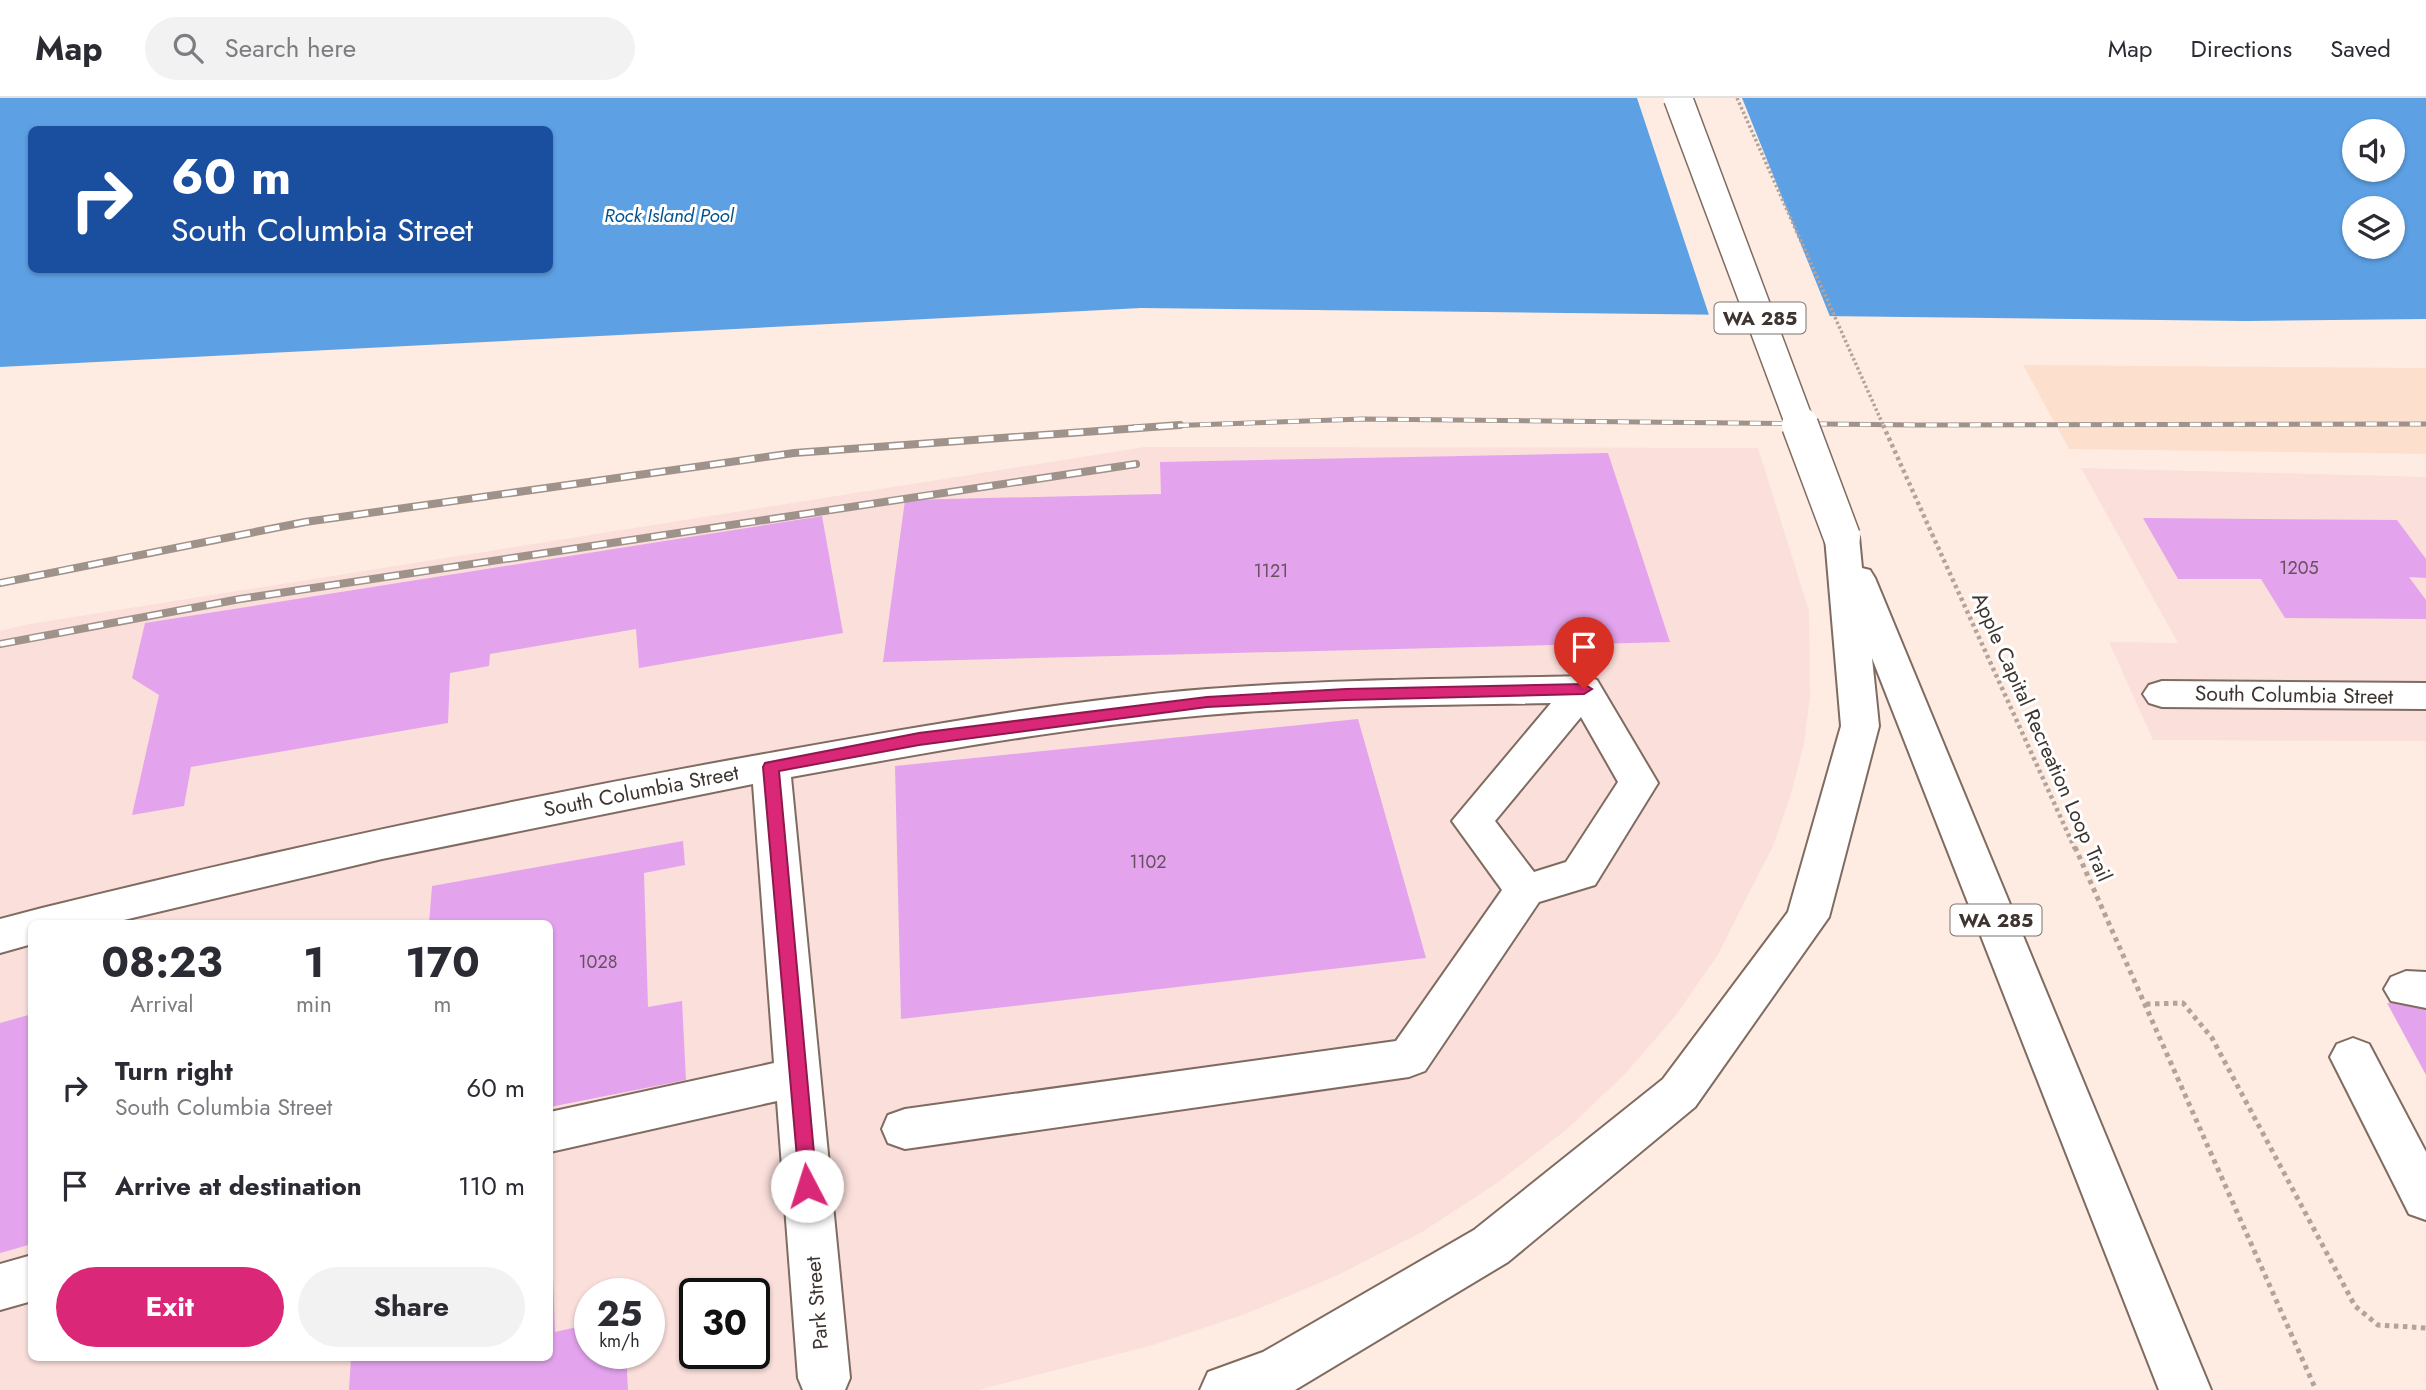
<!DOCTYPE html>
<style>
:root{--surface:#fff;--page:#f2f2f3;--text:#2b2b33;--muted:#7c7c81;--line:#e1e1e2;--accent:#db2777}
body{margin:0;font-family:Jost,sans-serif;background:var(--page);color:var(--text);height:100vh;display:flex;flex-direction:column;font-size:26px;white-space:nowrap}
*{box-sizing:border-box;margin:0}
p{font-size:23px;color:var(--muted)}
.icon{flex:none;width:38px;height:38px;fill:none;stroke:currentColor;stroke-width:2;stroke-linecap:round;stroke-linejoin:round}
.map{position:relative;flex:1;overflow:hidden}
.panel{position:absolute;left:28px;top:822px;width:525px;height:441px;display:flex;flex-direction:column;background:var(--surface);border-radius:10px;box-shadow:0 2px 5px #0004}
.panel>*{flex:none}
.hud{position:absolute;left:28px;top:28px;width:525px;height:147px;border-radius:10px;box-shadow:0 2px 5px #0004;background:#1a4fa0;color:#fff;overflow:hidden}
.controls{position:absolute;left:2342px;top:21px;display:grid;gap:14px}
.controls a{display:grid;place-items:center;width:63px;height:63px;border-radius:50%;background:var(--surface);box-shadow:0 2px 5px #0004;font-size:35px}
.speed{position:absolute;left:574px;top:1180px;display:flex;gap:14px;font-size:35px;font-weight:700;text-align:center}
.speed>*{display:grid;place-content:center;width:91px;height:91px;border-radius:50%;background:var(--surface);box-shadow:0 2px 5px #0004;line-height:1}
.speed small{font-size:18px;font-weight:400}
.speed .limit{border:4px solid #111;border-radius:10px;background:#fff;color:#111}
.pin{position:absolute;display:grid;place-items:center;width:60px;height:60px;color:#fff;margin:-72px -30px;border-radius:50% 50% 50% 0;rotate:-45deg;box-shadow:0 0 7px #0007}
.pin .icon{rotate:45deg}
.me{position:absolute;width:77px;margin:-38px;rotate:355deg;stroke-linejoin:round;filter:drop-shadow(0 0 5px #0008)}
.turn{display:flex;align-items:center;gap:24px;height:147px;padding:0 28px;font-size:32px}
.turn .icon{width:91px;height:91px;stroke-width:2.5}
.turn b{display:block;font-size:49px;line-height:60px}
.eta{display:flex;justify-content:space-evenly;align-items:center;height:119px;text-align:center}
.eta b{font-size:42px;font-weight:700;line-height:49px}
.button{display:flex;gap:14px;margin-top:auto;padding:14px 28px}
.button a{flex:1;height:80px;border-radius:42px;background:var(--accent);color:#fff;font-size:28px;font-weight:700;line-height:80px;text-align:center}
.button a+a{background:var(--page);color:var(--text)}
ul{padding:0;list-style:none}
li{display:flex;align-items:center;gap:21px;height:98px;padding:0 28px}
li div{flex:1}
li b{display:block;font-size:26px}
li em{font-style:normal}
header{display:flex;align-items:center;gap:42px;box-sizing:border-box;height:98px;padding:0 35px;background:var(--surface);border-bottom:2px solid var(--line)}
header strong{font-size:33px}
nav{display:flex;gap:38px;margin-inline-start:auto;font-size:24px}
.search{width:490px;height:63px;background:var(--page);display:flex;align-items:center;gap:18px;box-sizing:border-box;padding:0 24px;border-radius:38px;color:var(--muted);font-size:26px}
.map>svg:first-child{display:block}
.built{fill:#fddfce}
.industrial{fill:#fadfdb;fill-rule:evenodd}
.water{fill:#5da1e4;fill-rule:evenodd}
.pier{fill:#feece2}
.building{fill:#e3a4ed}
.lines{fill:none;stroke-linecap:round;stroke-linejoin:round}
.minor-casing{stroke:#7f6b60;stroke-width:4}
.major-casing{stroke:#7f6b60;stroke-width:4}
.path-far1{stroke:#b2a49c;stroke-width:4.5;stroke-dasharray:3.5 3.5;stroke-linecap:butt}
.path{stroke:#b2a49c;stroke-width:5;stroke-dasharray:4.5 4.5;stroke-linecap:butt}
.minor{fill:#fff;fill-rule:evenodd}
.major{fill:#fff;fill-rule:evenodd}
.rail-far1-casing{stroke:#9f928a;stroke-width:5}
.rail-casing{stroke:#9f928a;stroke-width:8}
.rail-far1{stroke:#fff;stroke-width:3.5;stroke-dasharray:11;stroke-linecap:butt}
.rail{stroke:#fff;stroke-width:5;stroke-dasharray:15;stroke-linecap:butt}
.major-bridge-far1-casing{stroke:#7f6b60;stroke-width:31;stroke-linecap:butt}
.major-bridge-casing{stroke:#7f6b60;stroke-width:39;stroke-linecap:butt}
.path-bridge-far1{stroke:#b2a49c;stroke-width:3.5;stroke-dasharray:2.5 2.5;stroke-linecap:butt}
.path-bridge{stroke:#b2a49c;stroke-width:4.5;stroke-dasharray:3.5 3.5;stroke-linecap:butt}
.major-bridge-far1{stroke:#fff;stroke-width:28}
.major-bridge{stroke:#fff;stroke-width:36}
.route{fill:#db2777;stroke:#8e194d;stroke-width:2}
.labels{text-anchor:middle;stroke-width:6;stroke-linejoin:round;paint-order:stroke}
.number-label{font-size:18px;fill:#67515f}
.far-water-label{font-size:19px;font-style:italic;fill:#005390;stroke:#fff}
.shield{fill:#fff;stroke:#78726e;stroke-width:2}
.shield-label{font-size:19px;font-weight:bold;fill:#3e3530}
.street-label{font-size:21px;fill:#3e3530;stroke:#fff}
</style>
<header>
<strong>Map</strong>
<div class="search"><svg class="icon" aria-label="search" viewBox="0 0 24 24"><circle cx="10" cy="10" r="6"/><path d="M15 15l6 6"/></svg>Search here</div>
<nav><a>Map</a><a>Directions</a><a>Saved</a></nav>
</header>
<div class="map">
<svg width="2426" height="1292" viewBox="0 0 2426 1292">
<rect width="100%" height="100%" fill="#feece2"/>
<polygon class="built" points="2023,267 2426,270 2426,356 2069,351"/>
<g class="industrial">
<path d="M1145,349L1758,350L1809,513L1810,598L1804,646L1791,696L1773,748L1717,858L1676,917L1625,976L1566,1032L1497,1085L1422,1134L1338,1177L1248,1215L1153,1247L978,1292H0V533L30,526ZM32,826H550V1260H32ZM590,1195H649V1255H590ZM695,1195H754V1255H695Z"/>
<polygon points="2081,370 2426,379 2426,643 2153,642 2109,544 2178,545"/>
</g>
<path class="water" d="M0,0H2426V221L2246,223L1141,210L0,269ZM32,32H550V172H32ZM2354,33H2392V72H2354ZM2354,110H2392V149H2354Z"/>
<polygon class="pier" points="1637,0 1742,0 1831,221 1710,220"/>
<g class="building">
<polygon points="1608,355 1670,544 883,564 905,402 1161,396 1160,364"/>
<polygon points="822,418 843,535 639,570 636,531 490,556 489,568 450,575 448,625 191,669 184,708 132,717 159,597 132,580 145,525"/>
<polygon points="2143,420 2397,422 2426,461 2426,480 2409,479 2426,502 2426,521 2285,520 2261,481 2178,481"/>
<polygon points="1358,621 1426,860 901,921 895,668"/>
<polygon points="683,743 685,767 644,775 648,909 682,903 686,982 550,1009 550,826 429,826 432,788"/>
<polygon points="2387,905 2426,906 2426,977"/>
<polygon points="32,916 32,1146 0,1155 0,925"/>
<polygon points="550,1098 555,1234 590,1226 590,1255 626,1255 628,1292 349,1292 351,1260 550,1260"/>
</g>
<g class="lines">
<g class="minor-casing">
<g id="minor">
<path d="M1584,578L1597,582L1658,685L1595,787L1539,804L1425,973L1409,979L905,1051L888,1045L882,1031L888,1017L905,1011L1396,943L1502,792L1452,723L1551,605C1436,607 1321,607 1206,617C1067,629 929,654 791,679L850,1280L845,1292H803L798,1280L777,1003L550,1054V1014L774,965L753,686L382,761L107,826H32V846L0,855V821L42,810C281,751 522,699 764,656C911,630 1058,603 1207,591C1332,581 1458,581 1584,578ZM1581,619L1618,684L1566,764L1534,774L1495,723Z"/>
<polygon points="2162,583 2426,585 2426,611 2162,609 2149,605 2143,596 2149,587"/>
<polygon points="2406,873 2426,874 2426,910 2391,903 2384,891 2391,879"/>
<polygon points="2353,940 2369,946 2426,1054 2426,1122 2409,1116 2330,959 2337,946"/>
<polygon points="32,1157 32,1203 0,1212 0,1166"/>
</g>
</g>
<g class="major-casing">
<polygon id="major" points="1842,428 1854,431 1859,439 1862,470 1870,472 1875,480 2211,1292 2159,1292 1872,560 1879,628 1829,819 1695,1009 1508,1164 1295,1292 1200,1292 1208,1274 1263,1254 1474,1132 1663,981 1788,814 1841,628 1825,439 1830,431"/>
</g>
<polyline class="path-far1" points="1932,436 2075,751"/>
<g class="path">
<polyline points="2075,749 2316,1292"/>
<polyline points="2146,906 2183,905 2212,940 2355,1208 2378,1227 2426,1230"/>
</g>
<use href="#minor" class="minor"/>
<use href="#major" class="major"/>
<g class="rail-far1-casing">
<polyline id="rail-far1" points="1134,329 1363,321 1917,327 2426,326"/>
</g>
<g class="rail-casing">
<g id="rail">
<polyline points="0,485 305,424 794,355 1180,327"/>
<polyline points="0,546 240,501 1136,366"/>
</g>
</g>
<use href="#rail-far1" class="rail-far1"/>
<use href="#rail" class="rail"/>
<g class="major-bridge-far1-casing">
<polyline id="major-bridge-far1" points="1678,0 1801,329"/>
</g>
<g class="major-bridge-casing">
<polyline id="major-bridge" points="1800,327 1842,439"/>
</g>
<polyline class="path-bridge-far1" points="1737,0 1884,329"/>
<polyline class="path-bridge" points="1883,327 1932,436"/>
<use href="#major-bridge-far1" class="major-bridge-far1"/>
<use href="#major-bridge" class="major-bridge"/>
</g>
<polygon class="route" points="1584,586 1592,591 1584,596 1346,602 1207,609 919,647 779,673 817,1088 814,1094 807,1097 800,1094 763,669 765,665 919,635 1207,599 1346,591"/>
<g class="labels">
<g class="number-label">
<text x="2299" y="476">1205</text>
<text x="1271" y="479">1121</text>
<text x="1148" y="770">1102</text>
<text x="598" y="870">1028</text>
</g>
<g class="far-water-label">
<text x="669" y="124">Rock Island Pool</text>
</g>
<g class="shield">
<rect x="1714.5" y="204.5" width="91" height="31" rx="5"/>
<rect x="1950.5" y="806.5" width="91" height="31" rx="5"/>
</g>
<g class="shield-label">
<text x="1760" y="227">WA 285</text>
<text x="1996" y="829">WA 285</text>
</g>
<g class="street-label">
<text transform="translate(2294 597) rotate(1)" y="7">South Columbia Street</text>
<text transform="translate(2042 639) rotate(66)" y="7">Apple Capital Recreation Loop Trail</text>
<text transform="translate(641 693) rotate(-11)" y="7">South Columbia Street</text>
<text transform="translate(817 1205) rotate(-95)" y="7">Park Street</text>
</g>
</g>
</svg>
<div class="controls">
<a><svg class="icon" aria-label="sound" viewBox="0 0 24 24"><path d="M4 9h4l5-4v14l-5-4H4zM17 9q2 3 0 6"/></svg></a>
<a><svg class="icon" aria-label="layers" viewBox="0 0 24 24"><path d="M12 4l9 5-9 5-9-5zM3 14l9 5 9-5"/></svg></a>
</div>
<div class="speed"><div>25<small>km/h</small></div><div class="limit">30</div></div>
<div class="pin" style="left:1584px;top:591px;background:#d93025"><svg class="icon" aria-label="arrive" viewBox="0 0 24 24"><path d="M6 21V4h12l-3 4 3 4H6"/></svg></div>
<svg class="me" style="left:807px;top:1088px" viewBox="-20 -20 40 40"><circle r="19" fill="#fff"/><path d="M0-13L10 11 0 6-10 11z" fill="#db2777"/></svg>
<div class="hud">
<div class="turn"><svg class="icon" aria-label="right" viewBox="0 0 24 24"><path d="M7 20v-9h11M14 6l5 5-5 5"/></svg><div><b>60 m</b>South Columbia Street</div></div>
</div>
<section class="panel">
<div class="eta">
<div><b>08:23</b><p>Arrival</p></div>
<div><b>1</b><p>min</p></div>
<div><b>170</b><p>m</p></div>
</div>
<ul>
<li><svg class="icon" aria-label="right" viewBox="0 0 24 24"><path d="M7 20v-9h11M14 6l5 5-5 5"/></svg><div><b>Turn right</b><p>South Columbia Street</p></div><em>60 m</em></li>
<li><svg class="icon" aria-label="arrive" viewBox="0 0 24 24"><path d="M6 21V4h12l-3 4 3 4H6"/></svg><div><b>Arrive at destination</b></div><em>110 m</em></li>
</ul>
<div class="button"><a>Exit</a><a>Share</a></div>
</section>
</div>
